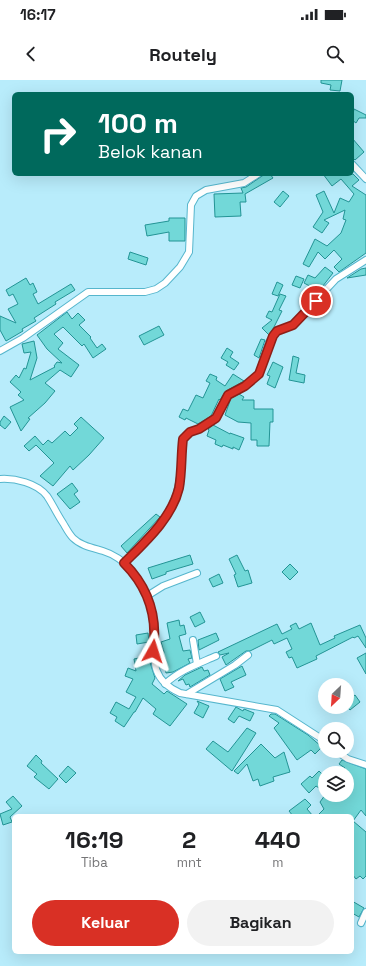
<!DOCTYPE html>
<html lang="id">
<style>
:root{--surface:#fff;--page:#f2f2f2;--text:#202124;--muted:#757577;--accent:#d93025}
body{margin:0;font-family:"Space Grotesk",sans-serif;background:var(--page);color:var(--text);height:100vh;display:flex;flex-direction:column;font-size:15px;white-space:nowrap}
*{box-sizing:border-box;margin:0}
p{font-size:13px;color:var(--muted)}
.icon{flex:none;width:22px;height:22px;fill:none;stroke:currentColor;stroke-width:2;stroke-linecap:round;stroke-linejoin:round}
.map{position:relative;flex:1;overflow:hidden}
.side{position:absolute;left:12px;top:734px;width:342px;height:140px;display:flex;flex-direction:column;background:var(--surface);border-radius:6px;box-shadow:0 4px 16px #0002}
.side>*{flex:none}
.guide{position:absolute;left:12px;top:12px;width:342px;height:84px;border-radius:6px;box-shadow:0 4px 16px #0002;background:#00695c;color:#fff;overflow:hidden}
.needle{width:26px;rotate:205deg}
.tools{position:absolute;left:318px;top:598px;display:grid;gap:8px}
.tools a{display:grid;place-items:center;width:36px;height:36px;border-radius:50%;background:var(--surface);box-shadow:0 4px 16px #0002;font-size:20px}
.pin{position:absolute;display:grid;place-items:center;width:34px;height:34px;color:#fff;margin:-17px;border:2px solid #fff;border-radius:50%;box-shadow:0 1px 4px #0007}
.me{position:absolute;width:44px;margin:-22px;rotate:6deg;stroke-linejoin:round;filter:drop-shadow(0 0 3px #0008)}
.turn{display:flex;align-items:center;gap:14px;height:84px;padding:0 20px;font-size:18px}
.turn .icon{width:52px;height:52px;stroke-width:2.5}
.turn b{display:block;font-size:28px;line-height:34px}
.eta{display:flex;justify-content:space-evenly;align-items:center;height:68px;text-align:center}
.eta b{font-size:24px;font-weight:800;line-height:28px}
.cta{display:flex;gap:8px;margin-top:auto;padding:8px 20px}
.cta a{flex:1;height:46px;border-radius:24px;background:var(--accent);color:#fff;font-size:16px;font-weight:800;line-height:46px;text-align:center}
.cta a+a{background:var(--page);color:var(--text)}
.status{display:flex;justify-content:space-between;align-items:center;height:28px;padding:0 20px;background:var(--surface);direction:ltr}
.status svg{height:11px;fill:currentColor}
header{display:flex;justify-content:space-between;align-items:center;height:52px;padding:0 20px;background:var(--surface);font-size:18px;font-weight:800}
.map>svg:first-child{display:block}
.building{fill:#72d8d8;stroke:#239495}
.lines{fill:none;stroke-linecap:round;stroke-linejoin:round}
.minor-casing{stroke:#56b6cd;stroke-width:8}
.minor{stroke:#fff;stroke-width:6}
.route-casing{stroke:#8d1f18;stroke-width:10}
.route{stroke:#d93025;stroke-width:7}
</style>
<div class="status"><b>16:17</b><svg viewBox="0 0 49 12"><path d="M0 12V9h3v3zM5 12V6h3v6zM10 12V3h3v9zM15 12V0h3v12zM26 1h20v11H26zM47 4h2v5h-2z"/></svg></div>
<header><svg class="icon" aria-label="back" viewBox="0 0 24 24"><path d="M15 5l-7 7 7 7"/></svg>Routely<svg class="icon" aria-label="search" viewBox="0 0 24 24"><circle cx="10" cy="10" r="6"/><path d="M15 15l6 6"/></svg></header>
<div class="map">
<svg width="366" height="886" viewBox="0 0 366 886">
<rect width="100%" height="100%" fill="#b8ecfb"/>
<g class="building">
<polygon points="321,0 342,0 340,11 330,10 331,5 321,3"/>
<polygon points="354,29 366,35 366,38 359,38 356,43 352,40"/>
<polygon points="352,58 364,72 355,80 352,77"/>
<polygon points="265,94 270,94 273,98 245,114 246,122 240,122 241,136 215,137 214,114 243,113 241,108 246,107"/>
<polygon points="323,94 353,94 359,100 352,106 366,115 366,173 339,192 334,187 342,179 334,170 325,179 318,172 309,187 303,184 315,159 327,166 341,153 346,140 343,139 345,130 324,140 329,143 322,153 313,147 323,132 316,115 324,111 334,133 340,118 349,122 354,114 341,99 332,106"/>
<polygon points="283,111 289,116 280,127 274,122"/>
<polygon points="169,138 185,138 185,161 169,161 169,152 147,156 145,145 169,141"/>
<polygon points="130,172 148,178 146,185 128,179"/>
<polygon points="325,187 333,193 319,211 304,203 308,195 315,198"/>
<polygon points="366,188 366,195 347,198 361,189"/>
<polygon points="296,196 304,199 300,208 292,205"/>
<polygon points="26,198 30,205 33,203 37,212 33,214 38,224 71,204 75,210 55,222 56,224 34,238 36,241 22,249 23,251 6,261 0,250 0,236 16,243 8,229 18,224 13,214 9,216 6,210"/>
<polygon points="277,202 283,205 278,216 272,214"/>
<polygon points="280,214 286,216 279,230 282,231 274,247 269,255 262,248 272,240 266,237 269,231 272,232"/>
<polygon points="67,232 72,239 78,233 85,240 79,245 91,257 90,258 97,268 102,264 106,269 93,278 84,264 82,266 63,247 54,254 63,263 58,269 79,285 71,297 60,290 45,303 55,311 45,323 28,338 30,339 21,351 10,327 24,320 18,315 21,312 10,302 16,295 19,298 24,288 26,289 31,272 24,273 22,264 34,261 37,278 30,300 55,287 54,286 57,282 62,283 47,269 37,255"/>
<polygon points="159,246 164,255 144,265 139,256"/>
<polygon points="261,259 265,260 259,278 254,275"/>
<polygon points="227,268 233,272 230,277 239,283 234,290 226,285 228,282 221,278"/>
<polygon points="293,276 299,278 296,293 305,295 304,303 289,300"/>
<polygon points="273,282 283,287 275,308 267,304 270,296 267,295"/>
<polygon points="210,294 217,297 216,300 225,306 233,294 244,301 226,311 220,320 219,319 211,336 198,344 186,338 185,340 179,337 183,329 188,331 196,315 203,318 210,303 206,301"/>
<polygon points="239,314 244,317 242,320 254,320 254,329 273,329 273,342 270,342 269,366 257,366 257,360 251,360 251,343 238,342 225,335 231,318"/>
<polygon points="4,336 11,342 5,349 0,345 0,342"/>
<polygon points="81,337 104,358 89,375 73,390 70,386 53,406 40,396 54,383 36,365 29,371 24,366 35,356 43,365 48,360 52,363 65,351 70,356 78,348 74,344"/>
<polygon points="213,345 230,354 230,353 244,358 239,370 233,367 233,369 223,365 222,367 215,364 216,360 207,356 209,350 208,349"/>
<polygon points="72,403 78,411 74,414 80,422 70,429 57,414"/>
<polygon points="156,434 160,437 127,473 121,466"/>
<polygon points="190,475 193,484 166,492 166,494 152,499 148,488"/>
<polygon points="237,475 245,491 248,490 252,503 238,507 234,495 236,494 229,479"/>
<polygon points="290,484 298,492 290,500 282,492"/>
<polygon points="219,494 223,503 213,507 209,499"/>
<polygon points="200,532 205,542 195,547 190,537"/>
<polygon points="179,540 180,546 184,545 186,554 179,556 183,571 190,570 192,578 188,579 190,583 173,592 166,593 162,577 164,572 161,562 170,559 167,543"/>
<polygon points="296,543 299,549 311,543 320,565 335,558 334,556 360,545 366,558 366,568 358,556 354,558 353,557 316,576 317,579 297,588 292,577 289,578 286,572 292,569 287,558 274,564 272,560 250,571 246,571 226,585 222,577 229,573 220,575 218,572 277,544 282,554 292,549 290,546"/>
<polygon points="148,553 149,562 137,564 136,555"/>
<polygon points="216,553 219,560 199,570 198,560"/>
<polygon points="366,573 366,594 357,578"/>
<polygon points="148,576 155,598 152,604 164,614 167,611 187,624 170,646 153,634 156,629 143,618 135,632 134,632 124,647 115,641 117,637 110,633 116,622 129,629 136,617 126,612 133,599 125,596 128,588 136,591 134,579"/>
<polygon points="242,586 246,595 231,602 234,607 225,611 220,599"/>
<polygon points="202,587 204,591 208,590 210,595 190,607 189,604 186,605 183,599 178,601 185,595"/>
<polygon points="355,615 360,622 350,630 347,627 347,621"/>
<polygon points="197,621 209,626 203,638 194,633 199,624"/>
<polygon points="236,627 243,631 244,629 254,633 250,641 239,636 234,643 228,639"/>
<polygon points="271,634 275,634 308,655 322,667 315,674 311,670 297,680 274,648 279,643 269,636"/>
<polygon points="247,648 256,653 232,691 206,669 213,661 228,672"/>
<polygon points="261,664 275,678 284,672 290,692 273,697 274,701 260,706 258,699 253,701 247,684 238,694 234,691"/>
<polygon points="36,675 42,681 41,683 58,699 49,709 34,697 37,694 27,686"/>
<polygon points="342,680 366,689 366,736 361,730 353,741 366,752 366,796 363,799 360,796 356,799 352,794 352,736 317,736 324,729 320,722 325,715 347,715 347,693 341,693 345,688 339,684"/>
<polygon points="68,686 76,693 66,703 59,696"/>
<polygon points="319,691 325,697 325,712 316,706 309,713 301,704 310,696 312,698"/>
<polygon points="13,716 22,726 10,737 12,742 3,745 0,734 12,729 6,722"/>
<polygon points="305,719 311,725 307,729 313,736 293,736 289,731"/>
<polygon points="352,821 364,828 359,837 352,833"/>
</g>
<g class="lines">
<g class="minor-casing">
<g id="minor">
<polyline points="352,84 366,99"/>
<polyline points="0,271 23,258 88,212 145,212 156,209 165,203 180,187 189,172 191,125 196,116 206,110 244,103 258,94"/>
<path d="M0,399C15,398 37,403 47,416C53,425 57,434 63,443C66,448 69,454 73,458C81,466 93,468 103,471C129,479 143,504 151,527C162,560 138,594 180,613L277,630L325,661"/>
<path d="M124,483C145,462 172,438 178,408C182,392 181,375 183,359L190,352L199,349L216,338L228,315L245,306L259,294L269,262L277,251L293,245L336,199L366,180"/>
<polyline points="147,516 163,506 197,493"/>
<polyline points="193,560 197,584"/>
<path d="M165,604C180,590 198,584 216,576"/>
<polyline points="187,614 235,585 248,575"/>
<polyline points="336,671 348,679 366,685"/>
<polyline points="361,843 366,832"/>
</g>
</g>
<use href="#minor" class="minor"/>
</g>
<g class="lines">
<g class="route-casing">
<path id="route" d="M153,571C158,537 148,507 124,483C145,462 172,438 179,408C182,392 181,375 183,359L190,352L199,349L216,338L228,315L245,306L259,294L273,256L277,251L293,245L316,221"/>
</g>
<use href="#route" class="route"/>
</g>
</svg>
<div class="tools">
<a><svg class="needle" viewBox="-14 -14 28 28"><path d="M0-13l5 13h-10z" fill="#e53935"/><path d="M0 13l5-13h-10z" fill="#757577"/></svg></a>
<a><svg class="icon" aria-label="search" viewBox="0 0 24 24"><circle cx="10" cy="10" r="6"/><path d="M15 15l6 6"/></svg></a>
<a><svg class="icon" aria-label="layers" viewBox="0 0 24 24"><path d="M12 4l9 5-9 5-9-5zM3 14l9 5 9-5"/></svg></a>
</div>
<div class="pin" style="left:316px;top:221px;background:#d93025"><svg class="icon" aria-label="arrive" viewBox="0 0 24 24"><path d="M6 21V4h12l-3 4 3 4H6"/></svg></div>
<svg class="me" style="left:153px;top:571px" viewBox="-20 -20 40 40"><path d="M0-17L14 15 0 8-14 15z" fill="#d93025" stroke="#fff" stroke-width="4"/></svg>
<div class="guide">
<div class="turn"><svg class="icon" aria-label="right" viewBox="0 0 24 24"><path d="M7 20v-9h11M14 6l5 5-5 5"/></svg><div><b>100 m</b>Belok kanan</div></div>
</div>
<section class="side">
<div class="eta">
<div><b>16:19</b><p>Tiba</p></div>
<div><b>2</b><p>mnt</p></div>
<div><b>440</b><p>m</p></div>
</div>
<div class="cta"><a>Keluar</a><a>Bagikan</a></div>
</section>
</div>
